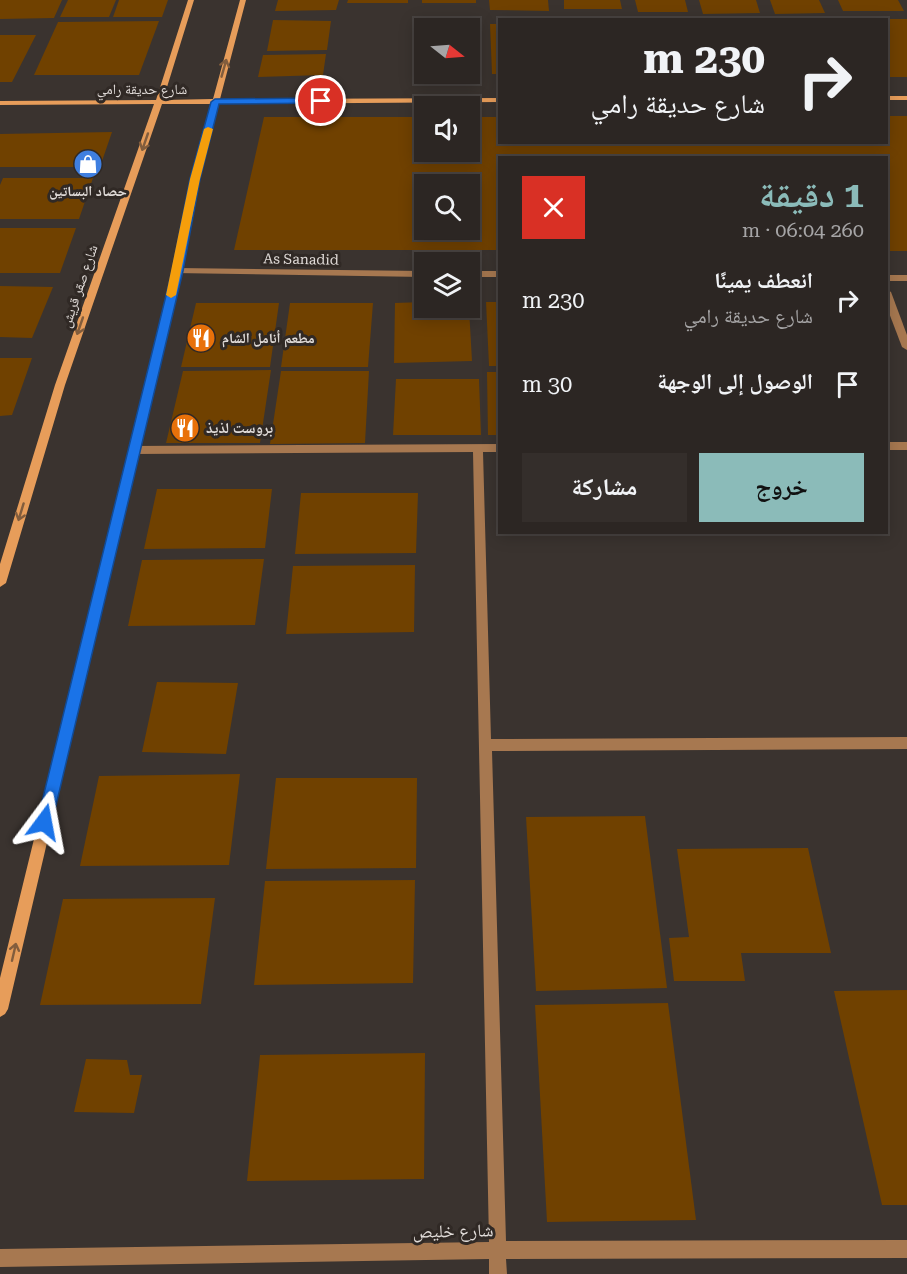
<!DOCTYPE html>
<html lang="ar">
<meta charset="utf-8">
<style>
:root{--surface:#2c2623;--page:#342e2b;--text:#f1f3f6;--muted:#a6a5a6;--line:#484341;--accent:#8bbbb9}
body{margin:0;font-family:"Roboto Serif","Noto Naskh Arabic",serif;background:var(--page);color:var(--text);direction:rtl;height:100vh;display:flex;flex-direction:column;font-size:22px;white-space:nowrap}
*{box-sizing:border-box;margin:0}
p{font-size:20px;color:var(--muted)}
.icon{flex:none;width:33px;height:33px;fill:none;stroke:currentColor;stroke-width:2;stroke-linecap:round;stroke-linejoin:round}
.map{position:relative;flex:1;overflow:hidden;direction:ltr}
.panel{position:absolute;left:498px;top:156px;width:390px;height:378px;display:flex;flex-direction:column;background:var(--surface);border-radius:0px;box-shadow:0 3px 15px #0003,0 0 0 2px var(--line);direction:rtl}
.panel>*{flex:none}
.hud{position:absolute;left:498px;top:18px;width:390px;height:126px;border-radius:0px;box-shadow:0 3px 15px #0003,0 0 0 2px var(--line);direction:rtl;background:#2c2623;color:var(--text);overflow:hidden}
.needle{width:39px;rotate:107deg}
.tools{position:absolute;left:414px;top:18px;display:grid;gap:12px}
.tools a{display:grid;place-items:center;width:66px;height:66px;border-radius:0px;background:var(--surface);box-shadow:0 3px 15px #0003,0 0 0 2px var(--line);font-size:30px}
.pin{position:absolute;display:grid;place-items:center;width:51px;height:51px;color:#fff;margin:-26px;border:3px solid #fff;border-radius:50%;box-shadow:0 2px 6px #0007}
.me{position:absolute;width:66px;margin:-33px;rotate:13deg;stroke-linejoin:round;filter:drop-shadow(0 0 4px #0008)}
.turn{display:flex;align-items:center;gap:21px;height:126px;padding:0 24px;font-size:27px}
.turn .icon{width:78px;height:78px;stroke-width:2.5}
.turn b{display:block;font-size:42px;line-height:51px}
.round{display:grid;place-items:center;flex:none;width:63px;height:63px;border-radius:0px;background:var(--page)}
.overview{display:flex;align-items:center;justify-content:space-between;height:102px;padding:0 24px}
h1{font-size:36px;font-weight:700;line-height:45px;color:var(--accent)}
.cta{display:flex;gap:12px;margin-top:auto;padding:12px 24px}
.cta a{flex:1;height:69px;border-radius:0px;background:var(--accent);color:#111;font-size:24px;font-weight:700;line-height:69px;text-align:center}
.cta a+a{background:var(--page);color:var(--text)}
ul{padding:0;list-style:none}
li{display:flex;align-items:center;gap:18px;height:84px;padding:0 24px}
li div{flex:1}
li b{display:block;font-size:22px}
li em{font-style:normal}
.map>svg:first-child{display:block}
.building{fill:#704100;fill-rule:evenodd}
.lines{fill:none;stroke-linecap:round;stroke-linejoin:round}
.street{fill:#a77850;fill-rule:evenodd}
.secondary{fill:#e79d5a;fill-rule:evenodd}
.oneway{stroke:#825d3d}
.route{fill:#1a73e8;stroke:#114b97;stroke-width:1.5}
.slow{fill:#f59e0b}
.labels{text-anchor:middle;stroke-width:6;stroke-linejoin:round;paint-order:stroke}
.far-street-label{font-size:14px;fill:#e0dbd8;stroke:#302925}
.far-poi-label{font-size:14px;font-weight:bold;fill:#e0dbd8;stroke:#302925}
.poi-label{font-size:15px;font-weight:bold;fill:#e0dbd8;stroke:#302925;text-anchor:start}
.near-street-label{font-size:18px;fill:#e0dbd8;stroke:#302925}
</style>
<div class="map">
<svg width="907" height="1274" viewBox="0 0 907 1274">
<rect width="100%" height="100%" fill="#3a332f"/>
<g class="building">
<polygon points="0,0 62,0 54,18 0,19"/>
<polygon points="68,0 116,0 109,17 60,17"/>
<polygon points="119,0 168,0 162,17 113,17"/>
<polygon points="278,0 339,0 336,10 275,11"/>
<polygon points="348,0 408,0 408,3 347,3"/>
<rect x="422" y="0" width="54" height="3"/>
<polygon points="489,0 548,0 549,11 490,10"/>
<polygon points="564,0 620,0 622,9 564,9"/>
<polygon points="635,0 685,0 688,12 638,12"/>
<polygon points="699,0 756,0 760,13 703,14"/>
<polygon points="770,0 819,0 825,13 775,14"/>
<polygon points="838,0 898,0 904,11 843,11"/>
<rect x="886" y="19" width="21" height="58"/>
<polygon points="273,20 331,21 327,50 267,51"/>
<polygon points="159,21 139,75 34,75 58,22"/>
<polygon points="490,24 500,24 500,74 492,74"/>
<polygon points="0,35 36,35 12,82 0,82"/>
<polygon points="326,54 323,75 258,77 263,55"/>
<path d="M886,116H907V251H886V158H500V250H234L264,117H424V152H470V117H500V142H886ZM424,184H470V230H424Z"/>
<polygon points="112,132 100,167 0,167 0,134"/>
<polygon points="3,178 93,178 79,219 0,219 0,185"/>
<polygon points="0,228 76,228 60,273 0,273"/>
<polygon points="0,286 53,287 32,338 0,337"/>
<polygon points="424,302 424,308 469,308 472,361 394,363 395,303"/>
<polygon points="486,302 500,302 500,366 489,366"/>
<polygon points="196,303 279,303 270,367 181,367"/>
<polygon points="290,303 373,303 368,367 281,367"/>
<polygon points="0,358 32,358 12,415 0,416"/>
<polygon points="271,370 260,443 166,443 183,371"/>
<polygon points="281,371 369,371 365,443 270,444"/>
<polygon points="487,372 500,372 500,435 488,435"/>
<polygon points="396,379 479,379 481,435 393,435"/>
<polygon points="157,489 272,489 265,548 144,549"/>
<polygon points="301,493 418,493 416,553 295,554"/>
<polygon points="264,559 255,625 128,626 142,560"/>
<polygon points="415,565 414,632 286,634 293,566"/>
<polygon points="157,682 238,683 226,754 142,752"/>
<polygon points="240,774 229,865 80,866 99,776"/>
<polygon points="276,778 417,778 416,868 266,869"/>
<polygon points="645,816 667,988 536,991 526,817"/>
<polygon points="808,848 831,953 741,953 745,981 674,981 669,938 689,937 677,849"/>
<polygon points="415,880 413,983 254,985 265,881"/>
<polygon points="215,898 201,1004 40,1005 63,899"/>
<polygon points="907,990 907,1205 882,1205 834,991"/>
<polygon points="668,1003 696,1220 547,1222 535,1005"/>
<polygon points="425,1053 424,1179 247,1181 260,1055"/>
<polygon points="86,1059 127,1060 130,1075 142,1075 134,1113 74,1112"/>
</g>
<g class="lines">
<g class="street">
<polygon points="177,268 424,271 424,277 174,273 173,271"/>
<rect x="470" y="271" width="30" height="6"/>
<rect x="886" y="275" width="21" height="6"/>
<polygon points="886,289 891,292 907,335 907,350 902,347 886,305"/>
<rect x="886" y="442" width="21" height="8"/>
<polygon points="500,444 500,452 483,452 491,739 907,737 907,749 492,751 506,1241 907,1240 907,1258 506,1259 507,1274 489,1274 489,1259 0,1267 0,1249 489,1242 473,452 133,454 128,450 133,446"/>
</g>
<g class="secondary">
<polygon points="188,0 194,0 163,100 213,99 240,0 246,0 220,99 500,98 500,102 219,104 199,179 181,271 8,1009 5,1014 0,1017 0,978 173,271 191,179 211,104 162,104 65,385 6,583 0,587 0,564 55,385 154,104 0,105 0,101 156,100"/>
<rect x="886" y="96" width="21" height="4"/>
</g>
</g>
<defs><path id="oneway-shaft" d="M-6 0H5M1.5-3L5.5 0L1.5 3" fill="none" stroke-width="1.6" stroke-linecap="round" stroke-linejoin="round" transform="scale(1.5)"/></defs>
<g class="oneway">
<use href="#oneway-shaft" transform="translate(224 68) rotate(-74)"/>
<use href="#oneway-shaft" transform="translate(145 142) rotate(109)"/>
<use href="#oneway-shaft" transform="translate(80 326) rotate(109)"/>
<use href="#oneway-shaft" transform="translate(21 512) rotate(107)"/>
<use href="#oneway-shaft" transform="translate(14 952) rotate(-77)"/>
</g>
<polygon class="route" points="321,98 324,99 324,103 219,104 200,179 183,271 52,822 50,827 44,829 39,827 37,822 172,271 190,179 211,102 215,99"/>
<polygon class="slow" points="208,127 213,129 200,179 176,295 171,298 166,295 190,179 204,129"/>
<defs>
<g id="shop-disc" transform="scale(1.5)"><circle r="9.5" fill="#3f7fe0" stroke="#302925"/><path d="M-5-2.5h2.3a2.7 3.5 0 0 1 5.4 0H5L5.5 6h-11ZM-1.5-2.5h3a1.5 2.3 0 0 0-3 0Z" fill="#fff"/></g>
<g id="restaurant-disc" transform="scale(1.5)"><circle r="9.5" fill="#e8710a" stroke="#302925"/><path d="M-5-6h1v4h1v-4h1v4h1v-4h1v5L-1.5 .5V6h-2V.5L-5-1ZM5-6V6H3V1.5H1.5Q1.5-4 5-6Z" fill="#fff"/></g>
</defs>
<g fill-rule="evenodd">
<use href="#shop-disc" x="88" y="164"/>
<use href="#restaurant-disc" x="201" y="338"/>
<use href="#restaurant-disc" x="185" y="428"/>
</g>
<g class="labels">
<g class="far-street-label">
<text x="142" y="94">شارع حديقة رامي</text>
<text transform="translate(301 259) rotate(1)" y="5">As Sanadid</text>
<text transform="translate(79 286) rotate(-71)" y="5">شارع صقر قريش</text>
</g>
<g class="far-poi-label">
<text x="88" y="196">حصاد البساتين</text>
<text x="222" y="343" text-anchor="start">مطعم أنامل الشام</text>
</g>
<g class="poi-label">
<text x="206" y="433">بروست لذيذ</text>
</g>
<g class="near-street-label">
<text transform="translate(453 1231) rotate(-1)" y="6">شارع خليص</text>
</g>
</g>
</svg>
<div class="tools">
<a><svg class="needle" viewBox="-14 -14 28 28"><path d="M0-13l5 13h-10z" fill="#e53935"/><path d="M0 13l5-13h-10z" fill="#a6a5a6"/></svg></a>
<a><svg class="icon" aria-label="sound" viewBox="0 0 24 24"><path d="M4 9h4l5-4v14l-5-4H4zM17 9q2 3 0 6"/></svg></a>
<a><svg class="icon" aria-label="search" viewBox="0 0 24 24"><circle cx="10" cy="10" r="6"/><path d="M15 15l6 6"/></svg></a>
<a><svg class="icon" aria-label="layers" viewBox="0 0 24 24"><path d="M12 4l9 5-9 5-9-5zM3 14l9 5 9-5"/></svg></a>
</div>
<div class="pin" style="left:321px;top:101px;background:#d93025"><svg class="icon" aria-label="arrive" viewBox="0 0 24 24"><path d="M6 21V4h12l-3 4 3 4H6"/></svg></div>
<svg class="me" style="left:44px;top:822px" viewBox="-20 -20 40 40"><path d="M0-17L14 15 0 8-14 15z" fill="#1a73e8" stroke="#fff" stroke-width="4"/></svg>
<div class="hud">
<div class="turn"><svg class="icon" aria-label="right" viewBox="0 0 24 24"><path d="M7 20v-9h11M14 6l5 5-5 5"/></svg><div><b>230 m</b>شارع حديقة رامي</div></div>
</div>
<section class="panel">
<div class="overview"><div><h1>1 دقيقة</h1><p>260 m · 06:04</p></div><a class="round" style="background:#d93025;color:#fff"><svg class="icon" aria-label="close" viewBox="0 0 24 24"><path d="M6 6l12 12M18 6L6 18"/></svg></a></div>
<ul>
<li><svg class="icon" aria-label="right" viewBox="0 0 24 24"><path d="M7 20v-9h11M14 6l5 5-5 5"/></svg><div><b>انعطف يمينًا</b><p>شارع حديقة رامي</p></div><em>230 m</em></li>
<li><svg class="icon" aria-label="arrive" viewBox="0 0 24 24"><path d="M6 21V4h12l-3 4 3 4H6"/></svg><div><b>الوصول إلى الوجهة</b></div><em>30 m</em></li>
</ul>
<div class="cta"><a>خروج</a><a>مشاركة</a></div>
</section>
</div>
